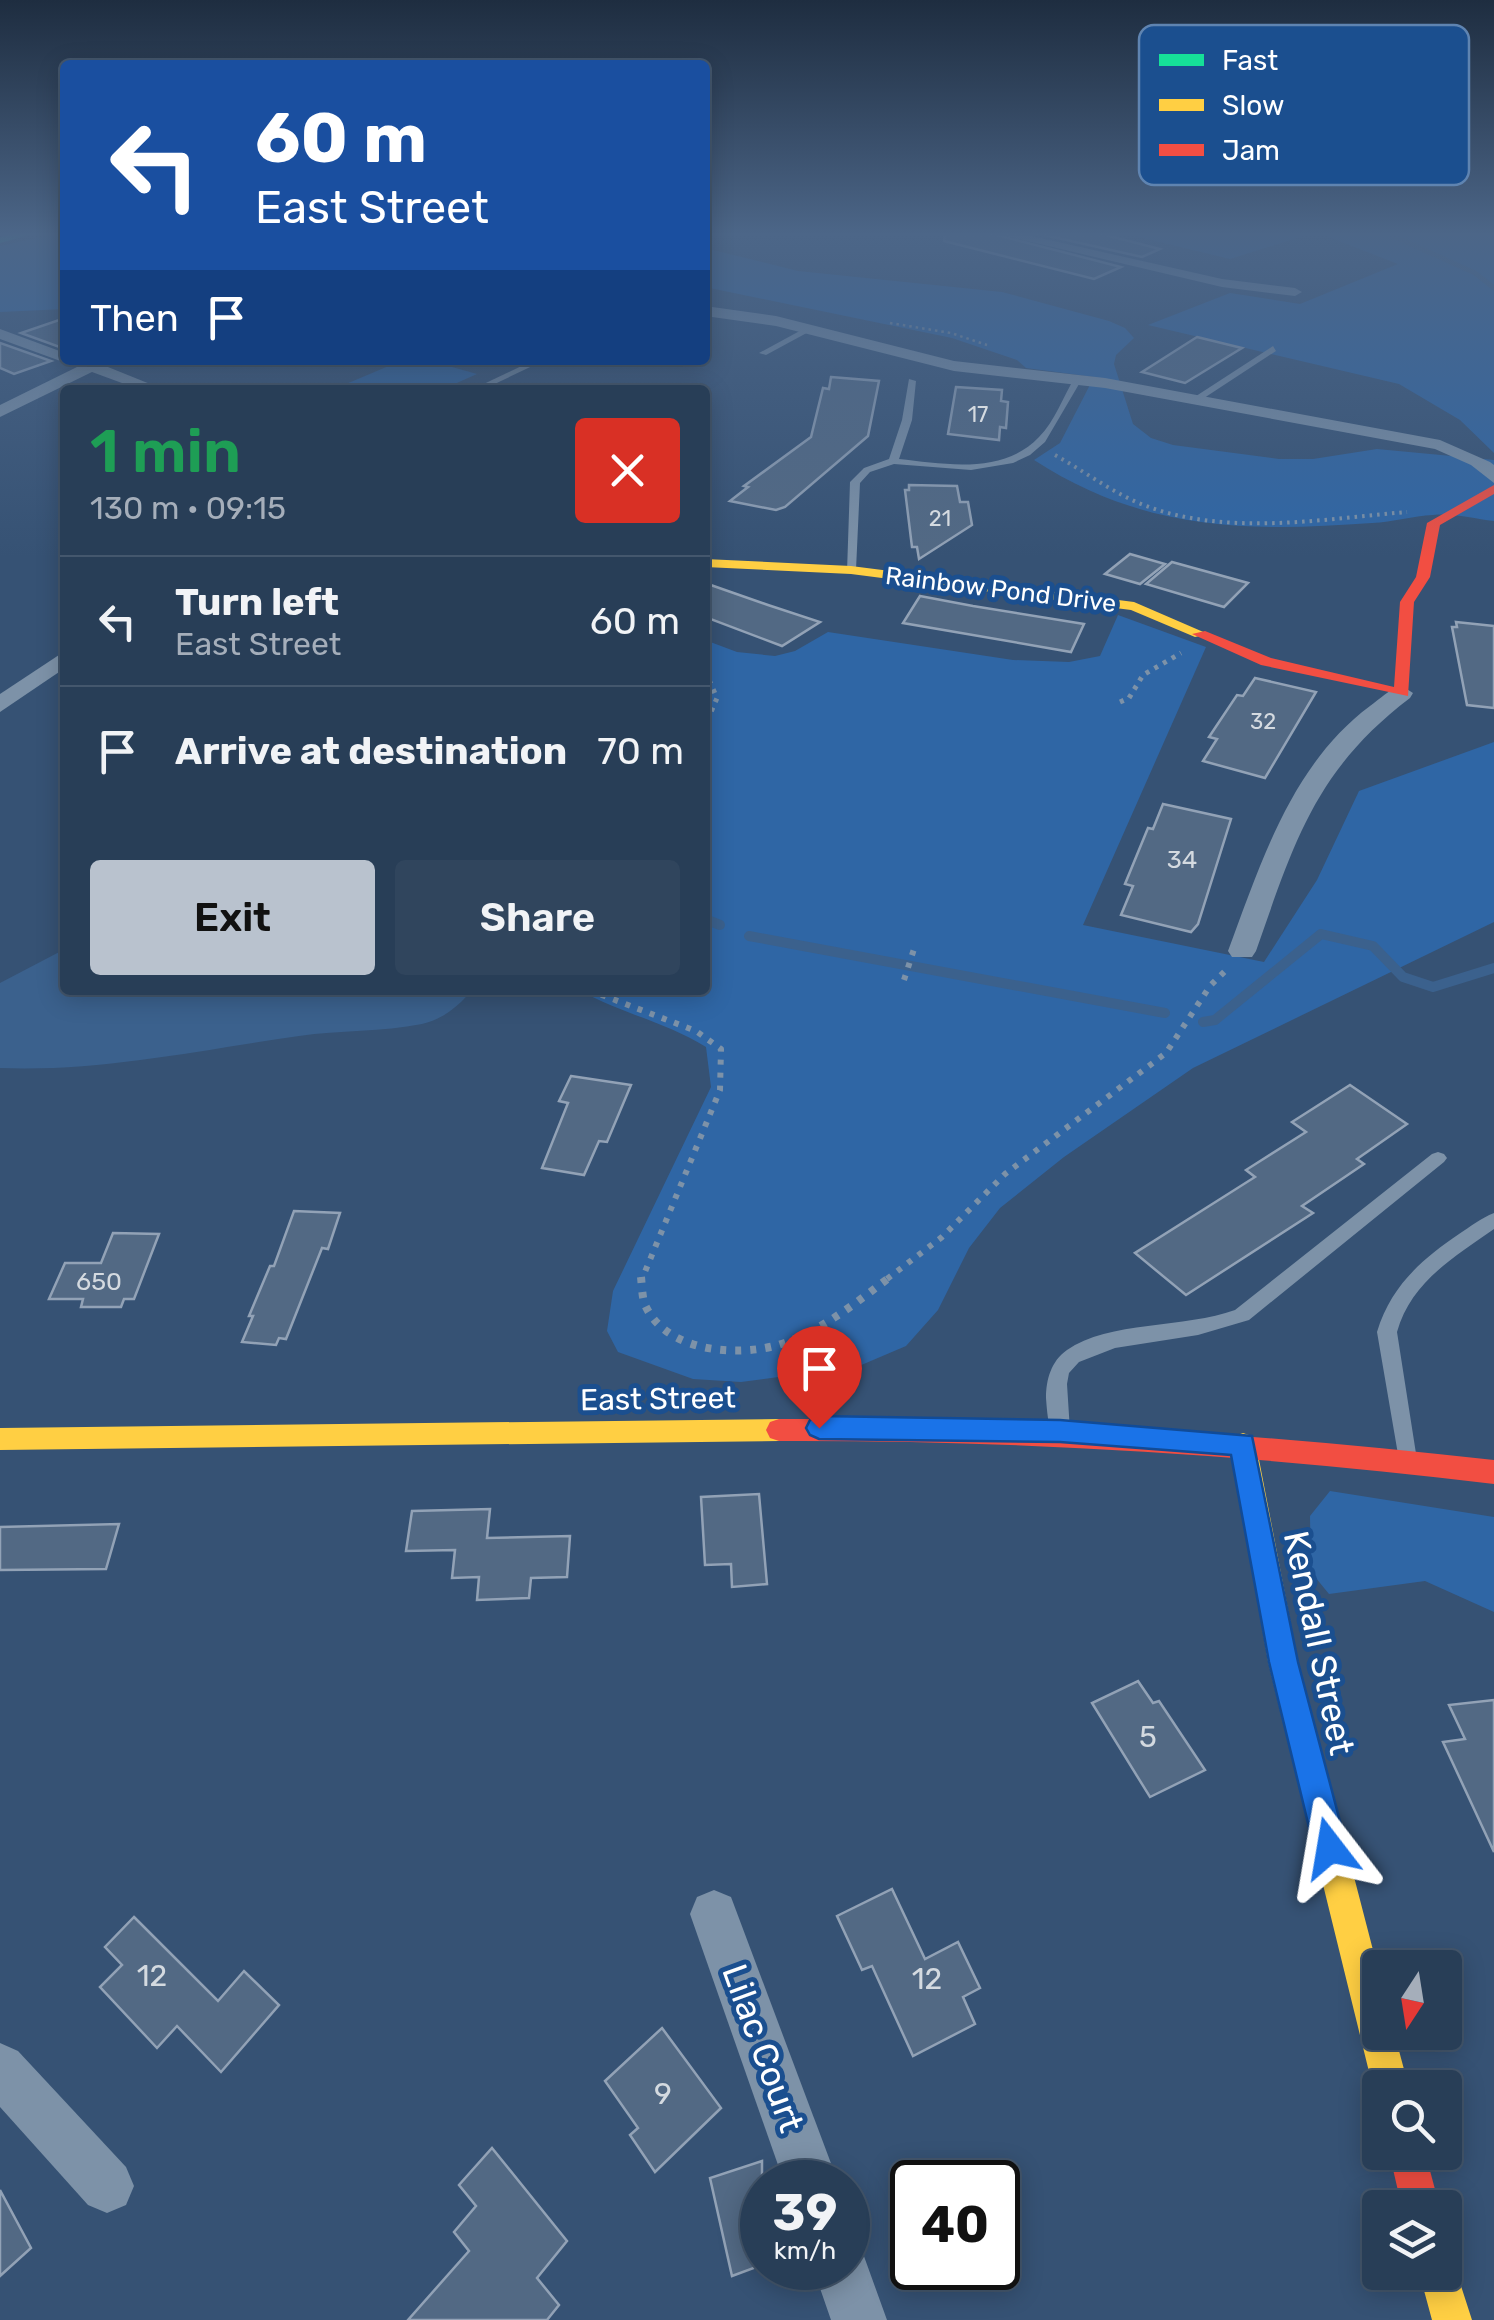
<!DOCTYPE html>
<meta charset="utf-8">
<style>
:root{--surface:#283e57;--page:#30455d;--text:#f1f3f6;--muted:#a5aeba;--line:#44576d;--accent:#b9c2ce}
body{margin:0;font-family:Rubik,sans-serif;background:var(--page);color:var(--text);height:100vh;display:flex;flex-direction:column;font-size:38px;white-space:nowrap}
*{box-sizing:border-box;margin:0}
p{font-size:32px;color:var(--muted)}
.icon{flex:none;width:55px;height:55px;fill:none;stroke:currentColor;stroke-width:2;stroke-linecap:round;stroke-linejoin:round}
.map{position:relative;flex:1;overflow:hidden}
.sheet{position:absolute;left:60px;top:385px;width:650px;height:610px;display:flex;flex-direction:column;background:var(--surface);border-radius:10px;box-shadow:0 5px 25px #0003,0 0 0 2px var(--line)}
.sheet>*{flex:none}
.hud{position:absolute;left:60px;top:60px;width:650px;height:305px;border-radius:10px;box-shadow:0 5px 25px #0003,0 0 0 2px var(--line);background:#1a4fa0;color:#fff;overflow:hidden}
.needle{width:65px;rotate:192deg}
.fabs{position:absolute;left:1362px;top:1950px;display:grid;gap:20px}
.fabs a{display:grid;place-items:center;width:100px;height:100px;border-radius:10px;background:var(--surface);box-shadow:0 5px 25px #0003,0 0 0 2px var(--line);font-size:50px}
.speed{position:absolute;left:740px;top:2160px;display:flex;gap:20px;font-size:50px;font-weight:700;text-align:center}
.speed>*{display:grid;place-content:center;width:130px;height:130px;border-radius:50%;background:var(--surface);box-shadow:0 5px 25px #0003,0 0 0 2px var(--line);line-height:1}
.speed small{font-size:25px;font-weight:400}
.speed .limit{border:5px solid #111;border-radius:15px;background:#fff;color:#111}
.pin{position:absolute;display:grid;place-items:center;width:85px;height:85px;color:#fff;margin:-102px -42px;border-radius:50% 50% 50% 0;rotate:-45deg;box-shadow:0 0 10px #0007}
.pin .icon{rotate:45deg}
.me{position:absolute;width:110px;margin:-55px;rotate:346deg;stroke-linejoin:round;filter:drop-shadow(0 0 8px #0008)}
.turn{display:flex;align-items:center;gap:35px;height:210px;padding:0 30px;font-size:45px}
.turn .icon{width:130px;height:130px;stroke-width:2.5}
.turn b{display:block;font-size:70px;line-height:85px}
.then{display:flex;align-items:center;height:95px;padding:0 30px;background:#0003;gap:20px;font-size:38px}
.round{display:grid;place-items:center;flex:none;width:105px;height:105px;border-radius:10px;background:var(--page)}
.head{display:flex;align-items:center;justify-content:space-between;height:170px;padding:0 30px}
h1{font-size:60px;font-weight:600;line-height:75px;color:#1e9e55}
.primary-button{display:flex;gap:20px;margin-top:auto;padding:20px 30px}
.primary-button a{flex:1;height:115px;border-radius:10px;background:var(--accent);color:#111;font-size:40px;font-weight:600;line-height:115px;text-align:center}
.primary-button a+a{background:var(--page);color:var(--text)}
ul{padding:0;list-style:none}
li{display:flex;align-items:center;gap:30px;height:130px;padding:0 30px;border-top:2px solid var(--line)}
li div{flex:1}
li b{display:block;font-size:38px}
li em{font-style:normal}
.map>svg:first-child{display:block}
.green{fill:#2f66a5}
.water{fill:#3b618d}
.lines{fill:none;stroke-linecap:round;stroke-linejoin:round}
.stream-far1{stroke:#3b618d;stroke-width:5}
.stream{stroke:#3b618d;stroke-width:10}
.building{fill:#526984;stroke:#92a2b6;stroke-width:2.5}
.path-far4{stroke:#7d92a8;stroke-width:2.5;stroke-dasharray:2.5 4;stroke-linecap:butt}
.path-far3{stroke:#7d92a8;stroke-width:4;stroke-dasharray:2.5 5;stroke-linecap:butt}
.path-far2{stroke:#7d92a8;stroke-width:5;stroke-dasharray:4 6;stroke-linecap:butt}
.path-far1{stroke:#7d92a8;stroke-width:6;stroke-dasharray:5 8;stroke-linecap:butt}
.path{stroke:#7d92a8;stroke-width:8;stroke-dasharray:6 9;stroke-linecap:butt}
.lane{fill:#7d92a8;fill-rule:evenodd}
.street{fill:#7d92a8;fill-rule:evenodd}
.fast{fill:#16e098;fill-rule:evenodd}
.slow{fill:#ffcf43;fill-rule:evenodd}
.jam{fill:#f24e42;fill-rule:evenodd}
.route{fill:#1a73e8;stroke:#114b97;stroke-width:2.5}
.labels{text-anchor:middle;stroke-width:10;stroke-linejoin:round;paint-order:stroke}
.far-number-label{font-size:22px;fill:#d4dae0}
.far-street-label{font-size:25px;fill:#fff;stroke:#1b4f8f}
.number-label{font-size:25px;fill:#d4dae0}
.street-label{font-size:30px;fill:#fff;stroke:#1b4f8f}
.near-number-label{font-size:30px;fill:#d4dae0}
.near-street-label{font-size:35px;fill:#fff;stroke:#1b4f8f}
.key{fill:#1b4f8f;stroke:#5f84b1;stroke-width:2.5}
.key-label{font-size:28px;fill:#fff}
</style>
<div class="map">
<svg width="1494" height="2320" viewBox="0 0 1494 2320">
<rect width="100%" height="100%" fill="#365274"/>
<g class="green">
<polygon points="65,232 65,309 0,312 0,246"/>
<polygon points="1118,232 1316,232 1230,259"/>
<polygon points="1316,232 1494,232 1494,453 1460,420 1399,384 1148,325 1230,293 1300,304 1398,264"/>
<path d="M705,248L798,271L1002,292L1109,321L1125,328L1134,338L1116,355L1114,364L1133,424L1151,438L1173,445L1279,459H1313L1377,449L1494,460V521C1474,519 1453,513 1433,515C1413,516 1393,522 1372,523C1246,532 1144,531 1034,460L1060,443L1094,377L1026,368L1017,360L952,338L705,287Z"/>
<polygon points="403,360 427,360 477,374 441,390 368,390 346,384"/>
<path d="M1118,615L1206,647L1083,925L1264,962L1317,880L1359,791L1494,742V922L1193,1068L1064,1157L1000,1208L969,1248L938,1310L906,1346L859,1366L741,1382L693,1379L618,1352L607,1331L613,1291L711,1087L706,1047C666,1022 620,1013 579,990H705V640L737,652L775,656L795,651L828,632L1013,660L1069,662L1100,656Z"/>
<polygon points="1330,1491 1494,1517 1494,1612 1425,1581 1329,1594 1311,1572 1310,1516"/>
</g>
<path class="water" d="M65,949V990H472C459,1006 443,1019 422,1024C382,1032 340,1030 299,1036C200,1050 100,1072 0,1068V983Z"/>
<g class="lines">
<polyline class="stream-far1" points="1392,232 1391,235 1475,273 1494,288"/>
<g class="stream">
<polyline points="705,919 720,925"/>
<polyline points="749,936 1165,1013"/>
<polyline points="1203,1022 1215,1020 1321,934 1373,946 1403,977 1433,987 1494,968"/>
</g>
</g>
<g class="building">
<polygon points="945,232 985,232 1121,267 1094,279 944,241"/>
<polygon points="1031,232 1094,232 1160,249 1142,257"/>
<polygon points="65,318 65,349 21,333"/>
<polygon points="1197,337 1242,348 1185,383 1142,372"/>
<polygon points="0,343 51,361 14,374 0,368"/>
<polygon points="831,377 879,381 868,436 785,507 776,510 730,501 748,487 744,486 811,437 823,388 829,389"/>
<polygon points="956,387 1002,390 1001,401 1008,402 1006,428 1000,427 999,440 948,434"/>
<polygon points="909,485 957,486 960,502 968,502 972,525 919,559 917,547 912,547 905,490 909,490"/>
<polygon points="1130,554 1165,564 1140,584 1105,574"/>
<polygon points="1172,562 1248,583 1224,607 1146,584"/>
<polygon points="705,583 768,605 820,622 782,646 705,617"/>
<polygon points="920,596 973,606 1084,624 1071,652 903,623"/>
<polygon points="1456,622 1494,626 1494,708 1467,705 1452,627 1457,627"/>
<polygon points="1255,678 1316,692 1265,778 1203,761 1217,739 1209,737 1237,695 1243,696"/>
<polygon points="1163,804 1231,819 1198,924 1191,932 1121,915 1133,886 1125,884 1148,828 1153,829"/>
<polygon points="571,1076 631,1085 607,1142 599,1141 584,1175 542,1168 568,1103 559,1101"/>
<polygon points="1350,1085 1407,1124 1357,1159 1364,1164 1302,1206 1313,1213 1186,1295 1135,1253 1255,1177 1246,1170 1306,1132 1292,1122"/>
<polygon points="294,1211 340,1213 328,1249 322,1248 286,1339 279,1338 276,1345 242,1342 253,1316 249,1316 270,1266 274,1266"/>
<polygon points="113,1233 159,1234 134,1299 124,1299 121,1307 81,1307 83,1299 49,1299 65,1263 101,1263"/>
<polygon points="759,1494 767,1584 732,1587 731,1564 705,1565 701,1497"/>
<polygon points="490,1509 487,1538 570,1536 567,1577 531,1578 529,1598 477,1600 479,1577 452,1578 455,1550 406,1551 412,1511"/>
<polygon points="119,1524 106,1569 0,1570 0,1527"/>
<polygon points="1138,1681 1153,1703 1159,1701 1205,1770 1150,1797 1092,1703"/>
<polygon points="1494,1700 1494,1852 1443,1742 1465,1739 1449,1705"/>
<polygon points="892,1889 925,1959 958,1942 980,1988 963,1997 975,2024 913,2056 872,1966 862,1970 837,1916"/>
<polygon points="134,1917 218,2001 244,1971 279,2005 221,2072 177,2026 157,2048 100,1987 122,1965 105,1947"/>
<polygon points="662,2028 721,2108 655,2172 630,2135 638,2128 605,2081"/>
<polygon points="492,2148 567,2241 537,2278 559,2305 547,2320 408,2320 469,2251 454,2232 476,2206 459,2185"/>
<polygon points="762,2161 762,2265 732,2276 710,2178"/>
<polygon points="0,2190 31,2248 0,2276"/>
</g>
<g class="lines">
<g class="path-far4">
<polyline points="65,250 65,255"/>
<polyline points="890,323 951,333 987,345"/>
</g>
<path class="path-far3" d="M1055,455C1086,472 1115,495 1149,507C1230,536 1323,519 1407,512"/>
<g class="path-far2">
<polyline points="705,671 717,698 705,726"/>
<polyline points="1120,702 1129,698 1143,675 1181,653"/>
</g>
<g class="path-far1">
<polyline points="904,980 914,949"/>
<polyline points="589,990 696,1031 721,1049 720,1090 642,1279"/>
<polyline points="887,1279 942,1237 1005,1174 1166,1053 1210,986 1229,967"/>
</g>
<path class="path" d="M641,1277C642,1286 642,1299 646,1307C668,1352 736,1357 778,1345C819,1333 857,1302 890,1277"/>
<g class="lane">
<polygon points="807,327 814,329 766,355 759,353"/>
<polygon points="1273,346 1276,351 1198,402 1190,400"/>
<polygon points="534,360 545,360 482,390 471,390"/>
<path d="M1075,377L1082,379L1045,442L1030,455L1013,463L971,470L894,464L870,472L860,483L856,570L847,572L850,482L864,468L889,459L902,420L909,379L916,381L912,420L899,459C945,464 1003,475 1039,437C1055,421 1063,397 1075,377Z"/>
<path d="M1438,1152L1444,1154L1447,1158L1444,1162L1249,1320L1198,1335L1115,1348L1079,1362L1069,1373L1067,1384L1070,1431L1067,1437L1060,1440L1053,1437C1048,1425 1047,1411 1046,1398C1046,1380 1051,1361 1067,1350C1108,1321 1186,1328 1235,1310L1432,1154Z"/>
<path d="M1494,1213V1229C1453,1258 1411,1282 1397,1332L1417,1460L1414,1466L1407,1469L1400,1466L1377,1332C1391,1286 1421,1260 1459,1234C1470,1227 1481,1218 1494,1213Z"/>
</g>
<g class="street">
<polygon points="989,232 1014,232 1222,279 1295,288 1302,292 1295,296 1222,287"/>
<polygon points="705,306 776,316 954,361 1105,378 1440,440 1490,462 1494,465 1494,483 1471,465 1435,449 1105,388 954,371 776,326 705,316"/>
<polygon points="0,329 65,353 65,360 98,363 165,390 141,390 92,372 0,417 0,405 77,367 0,339"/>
<polygon points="65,651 65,668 0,712 0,694"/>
<path d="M1402,686L1413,693L1410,698C1315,770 1294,843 1256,951L1252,957H1232L1228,951C1261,863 1291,765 1370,706C1380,699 1389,689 1402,686Z"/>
<polygon points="714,1890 731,1897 838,2182 784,2182 690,1914 697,1897"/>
<polygon points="0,2043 18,2051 126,2167 134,2186 126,2205 107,2213 88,2205 0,2107"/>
<polygon points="848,2243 861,2248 887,2320 831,2320 813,2268 848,2268"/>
</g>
<polygon class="fast" points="23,232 40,232 0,243 0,237"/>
<g class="slow">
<polygon points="705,559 851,566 1134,602 1208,634 1195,637 1131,610 851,574 705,567"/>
<polygon points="779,1419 788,1422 792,1430 788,1438 779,1441 0,1450 0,1428"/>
<polygon points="1243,1433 1252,1436 1256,1444 1298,1661 1380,1977 1380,2032 1394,2032 1409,2088 1380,2088 1380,2101 1373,2088 1268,1661 1230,1444 1234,1436"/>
<polygon points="1445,2256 1452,2258 1472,2320 1432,2320 1419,2272 1445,2272"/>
</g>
<g class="jam">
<polygon points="1494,485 1494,494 1440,525 1430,577 1414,602 1408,696 1261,665 1192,634 1205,631 1271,658 1394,687 1400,602 1416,577 1427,523"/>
<path d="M779,1419C1019,1418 1256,1433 1494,1460V1484C1256,1455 1019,1440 779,1441L770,1438L766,1430L770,1422Z"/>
<polygon points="1389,2152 1425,2152 1440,2208 1402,2208"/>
</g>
</g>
<linearGradient id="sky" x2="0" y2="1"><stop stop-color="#1e2d40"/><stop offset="0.42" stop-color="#4c6688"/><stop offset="1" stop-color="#4c6688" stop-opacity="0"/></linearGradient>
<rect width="1494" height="557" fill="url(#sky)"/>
<polygon class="route" points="819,1416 1060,1420 1252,1436 1298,1662 1347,1848 1342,1860 1330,1864 1319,1860 1314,1848 1269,1662 1231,1455 1060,1442 819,1439 810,1435 806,1428 810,1420"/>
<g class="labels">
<g class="far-number-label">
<text x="978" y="422">17</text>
<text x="940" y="526">21</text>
<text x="1263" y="729">32</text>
</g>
<g class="far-street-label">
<text transform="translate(1001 589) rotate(7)" y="9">Rainbow Pond Drive</text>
</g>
<g class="number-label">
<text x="1182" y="868">34</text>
<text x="99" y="1290">650</text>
</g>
<g class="street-label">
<text transform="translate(658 1399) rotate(-1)" y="10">East Street</text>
</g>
<g class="near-number-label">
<text x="1148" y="1747">5</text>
<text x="152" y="1986">12</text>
<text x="927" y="1989">12</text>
<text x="663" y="2104">9</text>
</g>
<g class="near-street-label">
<text transform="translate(1319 1643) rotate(78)" y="12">Kendall Street</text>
<text transform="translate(763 2048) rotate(70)" y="12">Lilac Court</text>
</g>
</g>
<rect x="1139" y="25" width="330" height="160" rx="15" class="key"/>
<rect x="1159" y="54" width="45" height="12" fill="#16e098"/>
<rect x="1159" y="99" width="45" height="12" fill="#ffcf43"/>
<rect x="1159" y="144" width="45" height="12" fill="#f24e42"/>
<g class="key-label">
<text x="1222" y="70">Fast</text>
<text x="1222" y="115">Slow</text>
<text x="1222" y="160">Jam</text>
</g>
</svg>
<div class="fabs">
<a><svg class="needle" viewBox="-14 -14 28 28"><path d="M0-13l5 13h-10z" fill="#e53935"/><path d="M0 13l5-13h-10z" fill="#a5aeba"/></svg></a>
<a><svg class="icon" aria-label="search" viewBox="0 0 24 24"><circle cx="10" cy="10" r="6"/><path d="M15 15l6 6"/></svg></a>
<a><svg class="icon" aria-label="layers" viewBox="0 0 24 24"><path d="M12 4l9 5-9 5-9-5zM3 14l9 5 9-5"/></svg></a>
</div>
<div class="speed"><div>39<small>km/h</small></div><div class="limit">40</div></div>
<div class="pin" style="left:819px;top:1428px;background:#d93025"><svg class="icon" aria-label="arrive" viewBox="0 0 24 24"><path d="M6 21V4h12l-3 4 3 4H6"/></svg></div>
<svg class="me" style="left:1330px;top:1848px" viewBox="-20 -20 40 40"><path d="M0-17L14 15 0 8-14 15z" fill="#1a73e8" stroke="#fff" stroke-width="4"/></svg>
<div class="hud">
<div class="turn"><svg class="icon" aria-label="left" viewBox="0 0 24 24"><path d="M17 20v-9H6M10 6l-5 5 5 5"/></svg><div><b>60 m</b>East Street</div></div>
<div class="then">Then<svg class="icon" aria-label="arrive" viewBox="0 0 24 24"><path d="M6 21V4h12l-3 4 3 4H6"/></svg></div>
</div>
<section class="sheet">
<div class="head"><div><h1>1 min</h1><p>130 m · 09:15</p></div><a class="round" style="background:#d93025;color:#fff"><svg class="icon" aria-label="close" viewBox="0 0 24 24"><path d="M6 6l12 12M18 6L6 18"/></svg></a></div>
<ul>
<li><svg class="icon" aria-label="left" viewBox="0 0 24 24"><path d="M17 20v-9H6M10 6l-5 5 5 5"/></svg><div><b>Turn left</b><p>East Street</p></div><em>60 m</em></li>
<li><svg class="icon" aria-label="arrive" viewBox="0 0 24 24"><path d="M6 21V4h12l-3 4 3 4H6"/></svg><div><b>Arrive at destination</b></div><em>70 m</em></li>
</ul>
<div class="primary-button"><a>Exit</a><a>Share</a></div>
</section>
</div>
